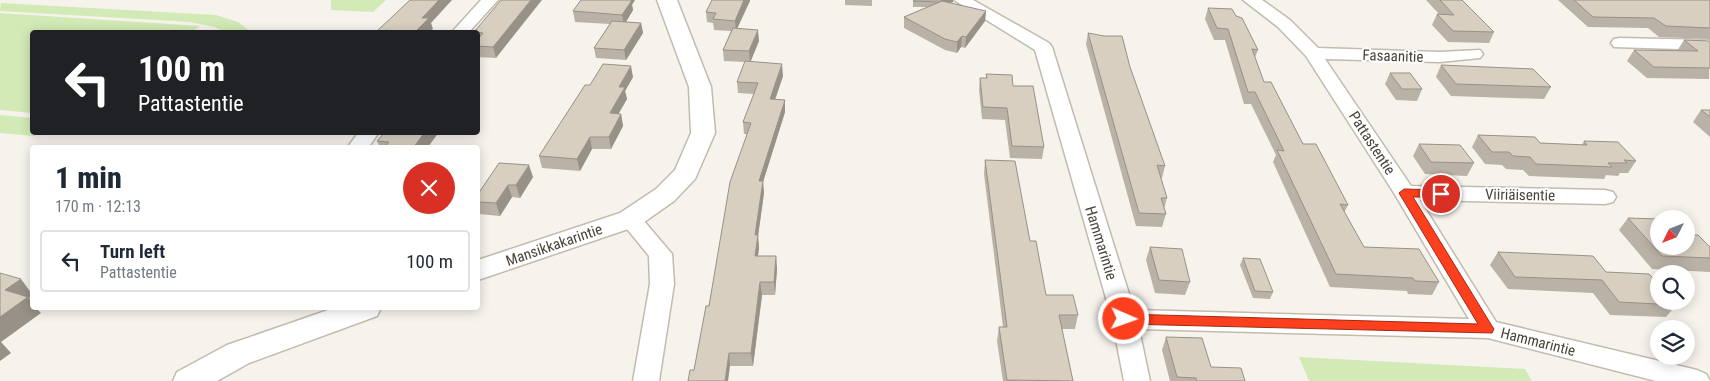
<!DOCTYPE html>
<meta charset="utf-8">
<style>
:root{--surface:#fff;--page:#f6f6f7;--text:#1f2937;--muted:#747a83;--line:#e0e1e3}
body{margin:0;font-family:"Roboto Condensed",sans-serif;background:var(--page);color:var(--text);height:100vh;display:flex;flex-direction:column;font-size:19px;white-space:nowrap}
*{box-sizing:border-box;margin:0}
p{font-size:16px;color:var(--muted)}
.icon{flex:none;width:28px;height:28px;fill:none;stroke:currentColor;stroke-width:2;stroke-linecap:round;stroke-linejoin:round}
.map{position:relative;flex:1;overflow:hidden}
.sheet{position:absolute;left:30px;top:145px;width:450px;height:165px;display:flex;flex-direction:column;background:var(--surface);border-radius:5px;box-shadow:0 2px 12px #0003}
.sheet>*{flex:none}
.banner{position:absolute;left:30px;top:30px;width:450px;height:105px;border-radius:5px;box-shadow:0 2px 12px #0003;background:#202124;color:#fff;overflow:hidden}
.needle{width:32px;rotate:228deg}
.buttons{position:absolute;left:1650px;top:210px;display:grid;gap:10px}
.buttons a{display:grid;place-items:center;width:45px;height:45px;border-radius:50%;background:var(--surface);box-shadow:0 2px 12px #0003;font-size:25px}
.pin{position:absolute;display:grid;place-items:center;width:42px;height:42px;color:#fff;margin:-21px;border:2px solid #fff;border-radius:50%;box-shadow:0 1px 5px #0007}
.me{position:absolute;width:55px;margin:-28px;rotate:92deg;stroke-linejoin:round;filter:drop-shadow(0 0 4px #0008)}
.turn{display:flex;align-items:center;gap:18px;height:105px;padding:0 25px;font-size:22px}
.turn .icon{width:65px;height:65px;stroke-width:2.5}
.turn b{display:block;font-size:35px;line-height:42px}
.round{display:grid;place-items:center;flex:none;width:52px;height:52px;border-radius:26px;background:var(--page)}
.overview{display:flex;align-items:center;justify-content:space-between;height:85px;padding:0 25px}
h1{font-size:30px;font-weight:800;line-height:38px}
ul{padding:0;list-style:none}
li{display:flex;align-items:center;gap:15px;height:62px;margin:0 10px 8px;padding:0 15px;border:2px solid var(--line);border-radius:5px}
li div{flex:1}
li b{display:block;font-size:19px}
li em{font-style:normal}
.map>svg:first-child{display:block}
.green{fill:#d2eab5}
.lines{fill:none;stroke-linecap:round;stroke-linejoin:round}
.minor-casing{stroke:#c2bbae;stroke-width:3}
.tertiary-casing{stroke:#c2bbae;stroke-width:3}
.minor{fill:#fff;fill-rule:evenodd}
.tertiary{fill:#fff;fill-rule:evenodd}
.wall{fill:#bab2a6}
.shaded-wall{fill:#979187}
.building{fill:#d8cfc1;stroke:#979187}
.route{fill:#fc3f1d;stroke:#a42913}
.labels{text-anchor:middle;stroke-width:4;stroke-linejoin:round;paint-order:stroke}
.street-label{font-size:15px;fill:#4b4439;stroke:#fff}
</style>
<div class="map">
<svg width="1710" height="381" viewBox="0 0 1710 381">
<rect width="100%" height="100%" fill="#f6f3ec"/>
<g class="green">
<polygon points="331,0 386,0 373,12 331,10"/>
<polygon points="1,3 216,15 238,22 251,32 226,32 214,27 191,22 0,11"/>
<polygon points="0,13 200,26 191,32 32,32 32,113 0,110"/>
<polygon points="0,115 32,118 32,132 39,133 34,136 0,133"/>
<polygon points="1299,357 1525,369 1532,381 1309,381"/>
</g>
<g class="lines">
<g class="minor-casing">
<g id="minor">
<polygon points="481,0 498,0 469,32 452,32"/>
<polygon points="954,0 973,0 1049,43 1052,47 1134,310 1469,319 1394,193 1306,56 1278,27 1243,0 1262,0 1265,2 1290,20 1318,48 1440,52 1480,50 1483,54 1480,58 1440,62 1325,59 1411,186 1605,190 1613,192 1616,197 1613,202 1605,204 1420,200 1496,322 1697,370 1706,374 1710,381 1656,381 1488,338 1139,329 1150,381 1124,381 1112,319 1035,50"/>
<polygon points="1620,38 1710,40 1710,50 1614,47 1611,43 1614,39"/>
<polygon points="359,132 379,132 368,148 347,148"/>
<polygon points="630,212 638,214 672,254 674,284 659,381 633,381 650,284 649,256 619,219 622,214"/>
</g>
</g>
<g class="tertiary-casing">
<g id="tertiary">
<polygon points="657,0 677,0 711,87 715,133 695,179 674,201 640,225 478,280 478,260 620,213 656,189 675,170 691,133 689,87"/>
<polygon points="334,308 381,308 377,316 249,363 217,381 173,381 177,372 227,345"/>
</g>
</g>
<use href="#minor" class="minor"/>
<use href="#tertiary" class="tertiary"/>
</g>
<g class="wall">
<polygon points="501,0 496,58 478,57 478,32"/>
<polygon points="712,0 750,0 737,28 759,41 750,62 783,76 775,100 785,112 763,182 764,193 758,236 759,248 758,256 776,256 777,269 775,295 762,295 753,366 730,366 694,370 747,134 744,134 743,122 754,94 738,93 737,82 745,62 724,61 723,50 731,31 714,30 713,23 707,22 706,12"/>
<polygon points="845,0 872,0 872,6 845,5"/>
<polygon points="914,0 953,0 953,2 950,3 986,11 985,21 965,48 961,47 957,53 945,50 904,28 904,17 927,7 913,7 913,1"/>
<polygon points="1426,0 1462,0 1494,32 1489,43 1448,42 1432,25 1437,14 1440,15"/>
<polygon points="1558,0 1710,0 1710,39 1659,37 1648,28 1588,27"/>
<polygon points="632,5 633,10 626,22 641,23 643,33 626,60 596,58 594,48 610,24 575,22 573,11"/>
<polygon points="1208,8 1236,16 1258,50 1255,57 1264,82 1303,144 1348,205 1344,213 1364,247 1439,282 1432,295 1408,294 1407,291 1330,287 1273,162 1276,155 1251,104 1244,104 1225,40 1214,40 1205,19"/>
<polygon points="1088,33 1165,166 1162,178 1161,178 1167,198 1164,209 1166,214 1162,227 1136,226 1086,44"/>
<polygon points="1684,40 1710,41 1709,79 1647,78 1627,61 1634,50 1677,51"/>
<polygon points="1441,65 1551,87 1544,99 1451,96 1436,77"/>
<polygon points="1390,73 1422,89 1417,101 1396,100 1385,84"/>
<polygon points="986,74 1013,86 1044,147 1042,159 1010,158 1005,120 982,119 979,90 980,78 986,78"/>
<polygon points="633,77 625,91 627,99 618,114 621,114 623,126 611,149 592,149 580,171 542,168 539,156 590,85"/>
<polygon points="1701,110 1710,110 1710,137 1693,122"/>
<polygon points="385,132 439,132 427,148 380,148 377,141"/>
<polygon points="1478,135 1540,143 1582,145 1584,141 1636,161 1628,173 1620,173 1618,176 1606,175 1604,179 1529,176 1523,170 1506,169 1502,165 1485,164 1472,147"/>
<polygon points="1419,144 1474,163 1467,176 1425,174 1413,156"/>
<polygon points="985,160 1030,241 1046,295 1078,315 1075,329 1062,329 1073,381 1003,381 997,341 999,327 1003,327 984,174"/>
<polygon points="533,177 520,198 512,197 500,216 478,214 478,194"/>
<polygon points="1628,218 1659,246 1710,247 1710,272 1652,269 1619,230"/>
<polygon points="1150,247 1190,282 1185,295 1155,293 1146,260"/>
<polygon points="1498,252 1606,272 1676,305 1666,317 1610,315 1593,293 1508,289 1490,265"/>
<polygon points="1243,258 1273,292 1270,299 1253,298 1240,265"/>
<polygon points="1166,337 1211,367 1245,381 1170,381 1162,350"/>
</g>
<g class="shaded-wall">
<polygon points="439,0 452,0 431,23 433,29 429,32 415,32 422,18"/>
<polygon points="531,0 542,0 496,58 493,47"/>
<polygon points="628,0 635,0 632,5 633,10 624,25 622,15"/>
<polygon points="744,0 750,0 750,1 736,31 735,21"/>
<polygon points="943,0 953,0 953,2 938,7 939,2"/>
<polygon points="986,11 985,21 965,48 966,37"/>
<polygon points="641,23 643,33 626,60 624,50"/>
<polygon points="758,30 759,41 750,63 749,51"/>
<polygon points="962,36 961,47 957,53 957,42"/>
<polygon points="782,64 783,76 771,111 770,99"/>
<polygon points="631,66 633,77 625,91 627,99 612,125 610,113 619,87"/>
<polygon points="785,100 785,112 763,182 764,193 758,236 759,248 756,269 755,256 755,235 759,181"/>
<polygon points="621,114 623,126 611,149 609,137"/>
<polygon points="425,132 439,132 427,148 413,148"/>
<polygon points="590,137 592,149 580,171 577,159"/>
<polygon points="529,165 533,177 520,198 516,185"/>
<polygon points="508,185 512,197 500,216 496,203"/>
<polygon points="776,256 777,269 775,295 774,282"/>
<polygon points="21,279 32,294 32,296 29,298 32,303 32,308 36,308 41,313 1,342 11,353 0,361 0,317 5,290"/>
<polygon points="760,282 762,295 753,366 751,353"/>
<polygon points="729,353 730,366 728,381 725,381"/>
</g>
<g class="building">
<polygon points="410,0 439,0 422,18 429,18 415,32 376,32"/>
<polygon points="501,0 531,0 493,47 478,46 478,39 483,33 474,32"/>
<polygon points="581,0 632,0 622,15 573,11"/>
<polygon points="712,0 744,0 735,21 713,19 716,13 706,12"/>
<polygon points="914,0 943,0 939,2 913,1"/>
<polygon points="1440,0 1462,0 1494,32 1453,31 1437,14 1454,15"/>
<polygon points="1574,0 1710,0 1710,28 1666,26 1654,18 1593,17"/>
<polygon points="942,1 986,11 966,37 962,36 957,42 945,39 904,17"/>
<polygon points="1208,8 1232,9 1236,16 1242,18 1258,50 1252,49 1264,82 1271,82 1303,144 1316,144 1348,205 1340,204 1364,247 1419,249 1439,282 1415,281 1413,278 1336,274 1277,150 1284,151 1255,92 1248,92 1228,29 1217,28"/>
<polygon points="612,21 641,23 624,50 594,48"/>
<polygon points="733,28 758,30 749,51 723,50"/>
<polygon points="1088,33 1104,36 1122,36 1130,67 1165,166 1157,165 1167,198 1161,198 1166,214 1139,213"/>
<polygon points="1684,40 1710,41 1710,68 1654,67 1634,50 1698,51"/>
<polygon points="745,61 782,64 770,99 785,100 759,181 763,181 755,235 758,235 755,256 776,256 774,282 760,282 751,353 729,353 725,381 688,381 690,370 694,370 706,306 709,306 730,182 751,123 743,122 758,83 737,82"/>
<polygon points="603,64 631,66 619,87 625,87 610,113 621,114 609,137 590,137 577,159 539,156 585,85 590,85"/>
<polygon points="1441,65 1533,69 1551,87 1456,84"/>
<polygon points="1390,73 1410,73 1422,89 1402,89"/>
<polygon points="986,74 1012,75 1013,86 1033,86 1044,147 1012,146 1007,108 983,107 980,78 987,78"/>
<polygon points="1701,110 1710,110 1710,117"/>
<polygon points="385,132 425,132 413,148 384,148 389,142 377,141"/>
<polygon points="1478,135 1535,137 1540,143 1587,145 1584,141 1618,142 1636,161 1624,160 1627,163 1608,163 1612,167 1536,164 1530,157 1513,156 1509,152 1492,152"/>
<polygon points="1419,144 1460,145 1474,163 1431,162"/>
<polygon points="985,160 1015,161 1030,241 1036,241 1046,295 1073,295 1078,315 1059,315 1073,381 1007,380 999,327 1007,327"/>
<polygon points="499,163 529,165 516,185 508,185 496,203 478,202 478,194"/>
<polygon points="1628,218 1659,219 1659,246 1686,246 1686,235 1698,235 1710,247 1710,258 1662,256"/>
<polygon points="1150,247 1182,249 1190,282 1159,280"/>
<polygon points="1498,252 1593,256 1606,272 1649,274 1659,285 1659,301 1673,301 1676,305 1619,302 1602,280 1515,277"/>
<polygon points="1243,258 1260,259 1273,292 1255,291"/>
<polygon points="0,273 21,279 5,290 28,297 0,317"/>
<polygon points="1166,337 1202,338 1211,367 1241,368 1245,381 1197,381 1196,378 1177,377"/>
</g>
<polygon class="route" points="1404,189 1441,190 1447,194 1441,197 1413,197 1492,326 1494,329 1492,333 1124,324 1117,319 1124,314 1478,324 1399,193"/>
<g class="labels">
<g class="street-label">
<text transform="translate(1393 56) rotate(2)" y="5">Fasaanitie</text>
<text transform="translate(1372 143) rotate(57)" y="5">Pattastentie</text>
<text transform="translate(1520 195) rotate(1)" y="5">Viiriäisentie</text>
<text transform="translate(1101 243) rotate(73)" y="5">Hammarintie</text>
<text transform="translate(554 245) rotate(-19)" y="5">Mansikkakarintie</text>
<text transform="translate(1538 342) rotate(14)" y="5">Hammarintie</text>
</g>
</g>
</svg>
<div class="buttons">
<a><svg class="needle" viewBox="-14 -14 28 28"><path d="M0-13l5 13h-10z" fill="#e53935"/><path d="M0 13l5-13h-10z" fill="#747a83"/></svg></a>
<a><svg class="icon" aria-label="search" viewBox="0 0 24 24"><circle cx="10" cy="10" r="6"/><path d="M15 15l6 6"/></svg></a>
<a><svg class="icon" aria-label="layers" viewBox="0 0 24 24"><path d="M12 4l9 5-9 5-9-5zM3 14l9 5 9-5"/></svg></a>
</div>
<div class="pin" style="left:1441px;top:194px;background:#d93025"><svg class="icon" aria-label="arrive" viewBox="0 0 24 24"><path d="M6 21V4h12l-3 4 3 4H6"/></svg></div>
<svg class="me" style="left:1124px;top:319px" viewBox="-20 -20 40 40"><circle r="17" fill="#fc3f1d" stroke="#fff" stroke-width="3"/><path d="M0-11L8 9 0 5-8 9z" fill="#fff"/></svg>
<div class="banner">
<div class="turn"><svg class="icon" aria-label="left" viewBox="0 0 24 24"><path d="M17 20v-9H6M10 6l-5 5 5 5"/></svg><div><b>100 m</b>Pattastentie</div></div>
</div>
<section class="sheet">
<div class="overview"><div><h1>1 min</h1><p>170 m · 12:13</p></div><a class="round" style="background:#d93025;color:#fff"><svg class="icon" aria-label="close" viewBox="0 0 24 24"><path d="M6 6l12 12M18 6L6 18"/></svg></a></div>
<ul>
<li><svg class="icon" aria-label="left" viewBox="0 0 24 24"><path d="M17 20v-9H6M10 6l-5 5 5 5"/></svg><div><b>Turn left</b><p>Pattastentie</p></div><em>100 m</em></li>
</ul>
</section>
</div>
